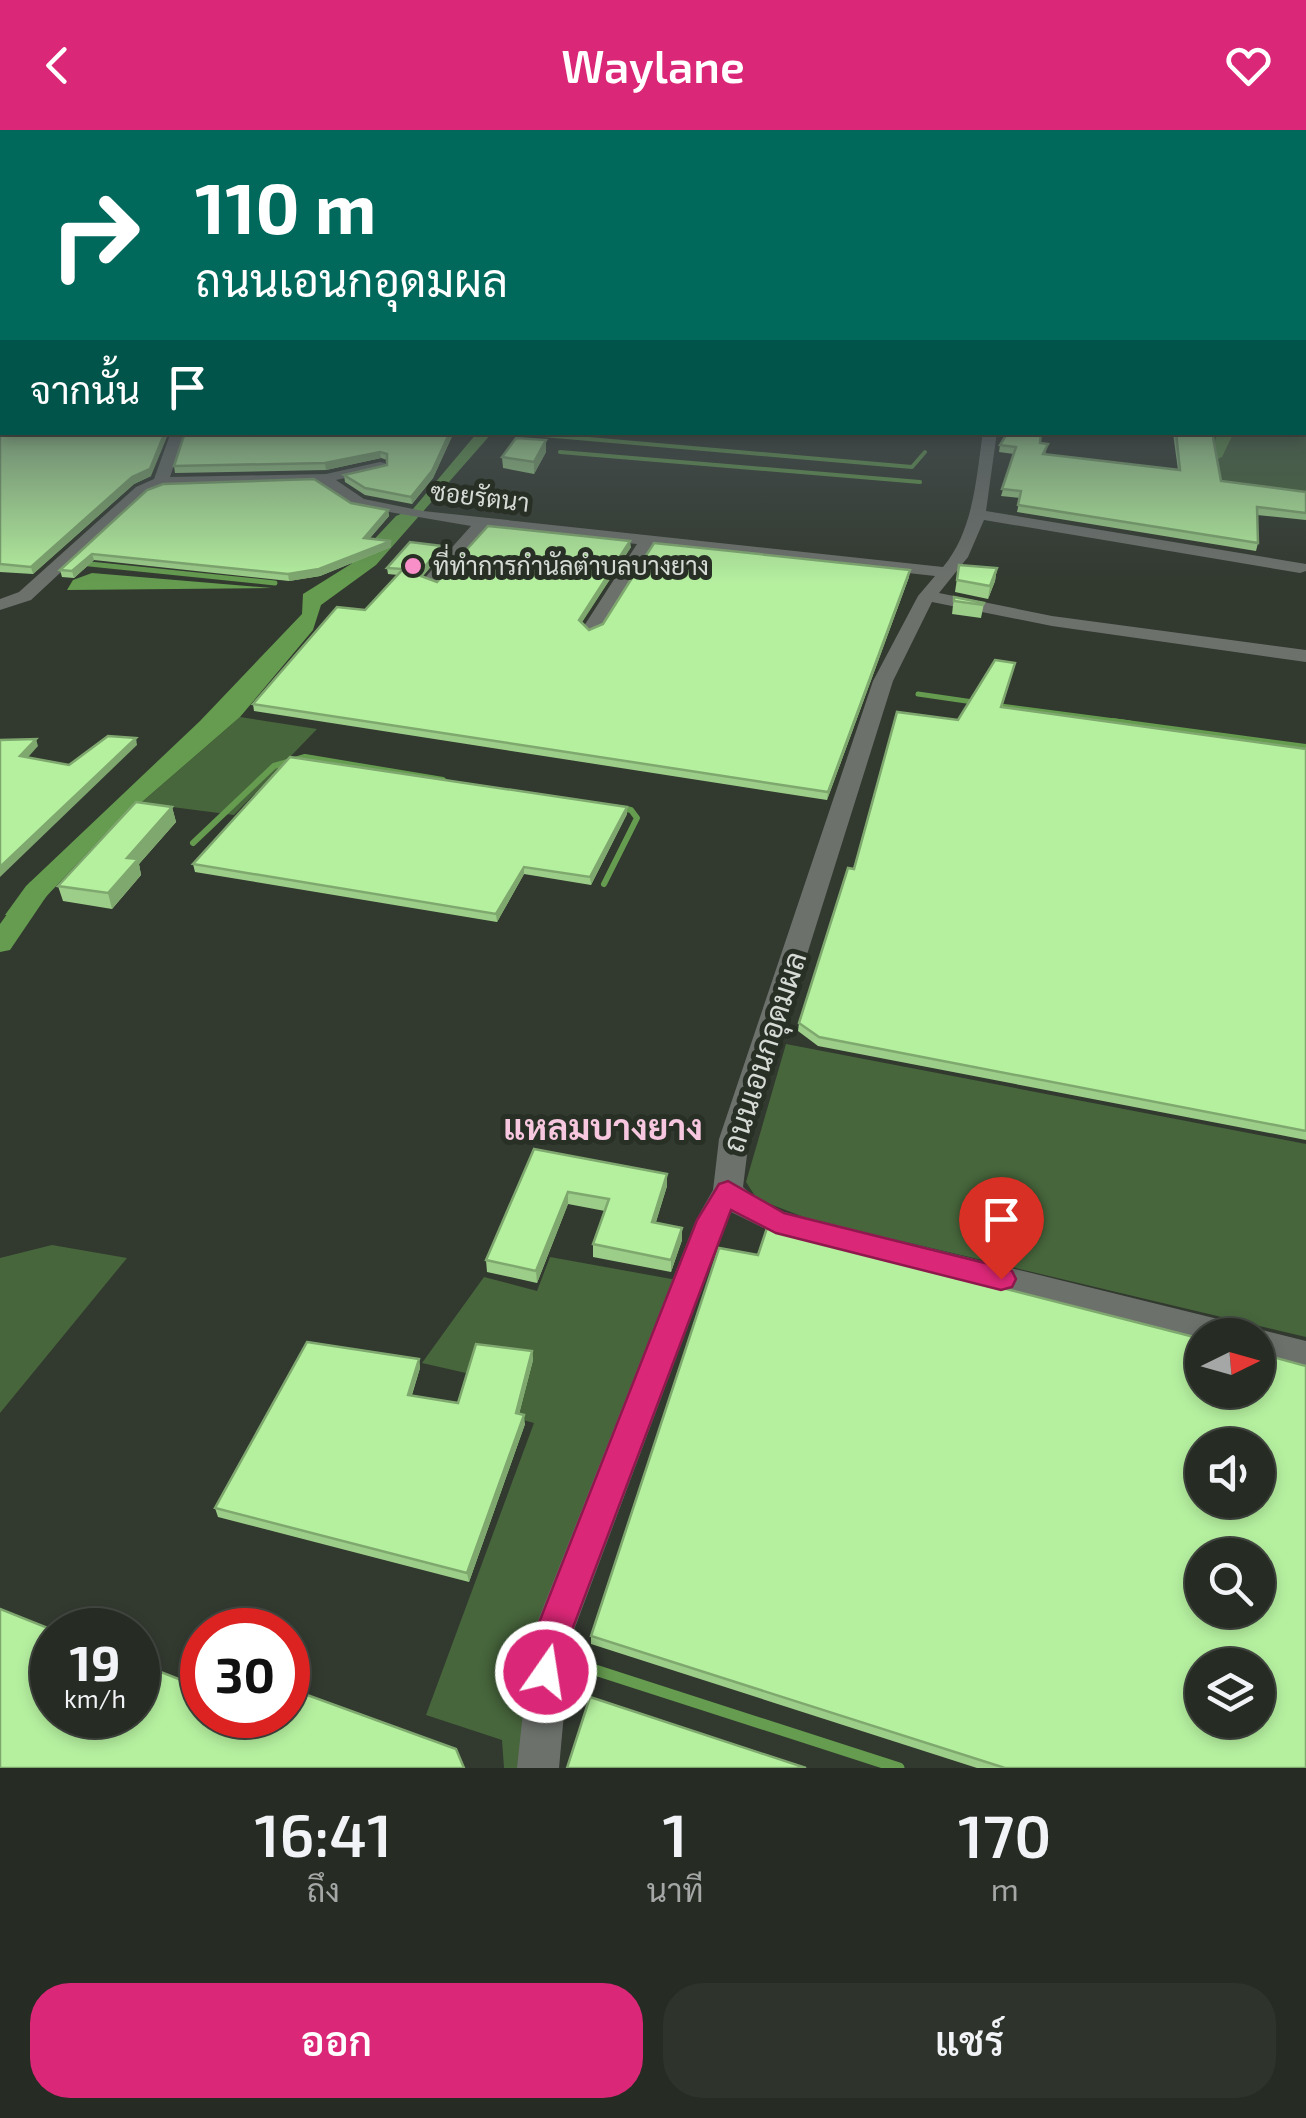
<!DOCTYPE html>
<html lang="th">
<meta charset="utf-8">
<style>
:root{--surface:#262b23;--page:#2e332b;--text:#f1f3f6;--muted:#a4a7a6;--line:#424741;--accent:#db2777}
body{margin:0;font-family:"Exo 2",Sarabun,sans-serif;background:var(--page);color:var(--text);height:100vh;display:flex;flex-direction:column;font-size:38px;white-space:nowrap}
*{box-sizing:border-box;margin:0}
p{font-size:32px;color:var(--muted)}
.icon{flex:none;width:55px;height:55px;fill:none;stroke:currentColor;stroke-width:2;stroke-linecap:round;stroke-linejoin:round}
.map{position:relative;height:1638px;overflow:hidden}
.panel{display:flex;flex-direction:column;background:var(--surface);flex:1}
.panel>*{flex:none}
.hud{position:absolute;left:0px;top:0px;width:1308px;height:305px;box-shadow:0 5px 15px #0003,0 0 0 2px var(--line);background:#00695c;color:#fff;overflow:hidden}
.needle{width:65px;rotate:85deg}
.controls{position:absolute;left:1185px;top:1188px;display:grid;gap:20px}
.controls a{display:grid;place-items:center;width:90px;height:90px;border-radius:50%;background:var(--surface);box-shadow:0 5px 15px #0003,0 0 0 2px var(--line);font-size:50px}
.speed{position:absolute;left:30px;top:1478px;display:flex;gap:20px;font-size:50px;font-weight:700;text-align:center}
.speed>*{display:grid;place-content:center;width:130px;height:130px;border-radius:50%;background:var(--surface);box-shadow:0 5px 15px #0003,0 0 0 2px var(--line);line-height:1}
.speed small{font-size:25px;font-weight:400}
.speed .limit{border:15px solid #d22;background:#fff;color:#111}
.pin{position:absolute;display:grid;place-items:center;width:85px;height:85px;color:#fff;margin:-102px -42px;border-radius:50% 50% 50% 0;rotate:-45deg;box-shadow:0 0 10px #0007}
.pin .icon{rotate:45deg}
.me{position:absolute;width:110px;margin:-55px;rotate:13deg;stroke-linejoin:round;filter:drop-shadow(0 0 8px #0008)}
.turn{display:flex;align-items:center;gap:35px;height:210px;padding:0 30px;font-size:45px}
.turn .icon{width:130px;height:130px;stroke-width:2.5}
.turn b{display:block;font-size:70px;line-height:85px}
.then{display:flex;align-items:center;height:95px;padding:0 30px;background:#0003;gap:20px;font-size:38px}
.eta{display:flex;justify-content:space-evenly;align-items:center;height:170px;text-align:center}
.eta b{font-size:60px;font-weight:600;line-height:70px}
.action{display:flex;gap:20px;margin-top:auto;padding:20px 30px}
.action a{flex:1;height:115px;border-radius:40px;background:var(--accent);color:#fff;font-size:40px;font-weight:600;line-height:115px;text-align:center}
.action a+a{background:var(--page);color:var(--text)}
header{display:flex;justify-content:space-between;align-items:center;height:130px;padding:0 30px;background:var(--accent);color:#fff;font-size:45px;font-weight:600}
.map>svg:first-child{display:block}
.green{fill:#47663c}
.water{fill:#659c4f}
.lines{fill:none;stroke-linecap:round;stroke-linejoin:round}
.stream-far3{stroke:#659c4f;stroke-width:4}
.stream-far2{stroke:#659c4f;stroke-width:5}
.stream-far1{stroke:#659c4f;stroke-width:6}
.stream{stroke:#659c4f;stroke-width:11}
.canal{fill:#659c4f;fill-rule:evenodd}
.minor{fill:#6d716c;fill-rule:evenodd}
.wall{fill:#9cce89}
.shaded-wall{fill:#7fa86f}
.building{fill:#b5f09f;stroke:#7fa86f;stroke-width:2.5;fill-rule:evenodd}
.route{fill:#db2777;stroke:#8e194d;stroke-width:2.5}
.poi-dot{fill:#f98fc8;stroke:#282f25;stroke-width:4}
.labels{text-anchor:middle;stroke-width:10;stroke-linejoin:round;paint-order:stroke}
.far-street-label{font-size:25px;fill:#d6dbd5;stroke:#282f25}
.far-poi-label{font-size:25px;fill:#d6dbd5;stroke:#282f25;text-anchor:start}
.street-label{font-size:30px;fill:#d6dbd5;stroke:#282f25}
.quarter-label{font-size:35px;font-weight:bold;fill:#f6c7de;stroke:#282f25}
</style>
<header><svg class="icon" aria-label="back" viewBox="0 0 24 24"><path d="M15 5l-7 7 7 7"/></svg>Waylane<svg class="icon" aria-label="heart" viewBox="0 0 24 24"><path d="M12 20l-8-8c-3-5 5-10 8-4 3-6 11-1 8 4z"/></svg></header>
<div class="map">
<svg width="1306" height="1638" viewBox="0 0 1306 1638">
<rect width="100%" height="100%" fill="#32392f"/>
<g class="green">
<polygon points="1267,302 1306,307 1306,362 1215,350 1213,303"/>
<polygon points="240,587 317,599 234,685 141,673"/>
<polygon points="786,914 1306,1014 1306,1207 809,1089 757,1069 746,1052"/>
<polygon points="52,1115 127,1128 0,1283 0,1128"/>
<polygon points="550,1127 677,1150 528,1638 504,1638 502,1610 426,1585 534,1293 459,1272 466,1243 422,1233 484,1147 537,1161"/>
</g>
<g class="water">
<polygon points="477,303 492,303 376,435 321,475 313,500 240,587 105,704 27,787 5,785 26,756 200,591 302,484 303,464 351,434 396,386 413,379"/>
<polygon points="92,443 272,458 67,460 73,450"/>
</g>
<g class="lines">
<g class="stream-far3">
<polyline points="520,303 912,337 925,322"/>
<polyline points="560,322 920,352"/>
</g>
<g class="stream-far2">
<polyline points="80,433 275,453"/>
<polyline points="918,564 980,573"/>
<polyline points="993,575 1130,593"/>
</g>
<g class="stream-far1">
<polyline points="1112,591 1306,617"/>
<polyline points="193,713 274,636 305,627 443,650"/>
<polyline points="604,754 637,688 631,680 620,678"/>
</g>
<polyline class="stream" points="592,1539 899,1638"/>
<g class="canal">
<polygon points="1219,302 1234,302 1222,327 1215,330 1215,353 1201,356 1199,328 1210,321"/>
<polygon points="39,750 52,758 10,820 0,822 0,794 30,752"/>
</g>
<g class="minor">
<polygon points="1306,299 1306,307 1295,302 1305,302"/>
<path d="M171,302H185L170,347L326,344L380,332L385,333V339L336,350L364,369L423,381L943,437C974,400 976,348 983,302H997L986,381L1306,434V441L1300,443L984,390L968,427L939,463L1052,486L1306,520V532L1052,496L932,472L893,551L749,1009L743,1057L758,1070L784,1082L1226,1191L1238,1195L1243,1205H1202V1213L776,1104L731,1082L571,1508L559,1638H517L531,1508L696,1090L713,1060L719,1009L873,551L918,466L935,446L652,415L600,499L591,504L582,499L637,414L487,398L437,455L431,456L422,451L471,396L354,376L316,351L163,356L146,363L31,470L0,480V469L19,462L136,357L154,349Z"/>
<polygon points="1258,1199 1306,1211 1306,1239 1258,1227 1258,1205 1245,1205"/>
</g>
</g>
<g class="wall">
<polygon points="454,302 433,348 412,374 365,365 345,352 344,345 387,335 387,330 381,328 326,340 175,343 174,336"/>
<polygon points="1166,302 1212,302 1221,351 1306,362 1306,390 1257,385 1258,413 1256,421 1017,382 1020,368 1001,366 1014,324 999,322 1000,315 1040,313 1048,314 1045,324 1178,340 1173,303"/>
<polygon points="0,306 151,346 134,354 33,444 0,442"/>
<polygon points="546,322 534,344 503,338 502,327"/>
<polygon points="147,360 351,373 388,380 389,386 369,409 391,411 391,417 320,446 289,451 94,430 74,448 62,447 60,440"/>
<polygon points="442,416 443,422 422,447 437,452 631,417 581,493 589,500 909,447 827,670 254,581 253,574 365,480 398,445 388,444 387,438"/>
<polygon points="959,435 997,438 995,451 988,469 955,462"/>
<polygon points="954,467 984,473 981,488 952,484"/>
<polygon points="1015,533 1002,577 1306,619 1306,1010 818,916 798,901 799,893 854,739 958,590"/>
<polygon points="172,677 176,692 139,734 141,745 112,779 63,771 58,756"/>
<polygon points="627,677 627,684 591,755 524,744 497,792 195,742 193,734"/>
<polygon points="534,1019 667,1056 656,1092 682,1098 682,1110 671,1142 593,1127 593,1114 605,1081 568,1074 537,1153 487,1142 486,1130"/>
<polygon points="532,1221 533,1230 519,1284 525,1294 469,1452 218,1387 215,1378 419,1229 420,1238 412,1265 458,1273"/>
<polygon points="591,1506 1306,1638 977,1638 591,1514"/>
</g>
<g class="shaded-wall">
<polygon points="165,302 169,302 151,346 134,354 33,444 31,437"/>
<polygon points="450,302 454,302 433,348 412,374 411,367"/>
<polygon points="546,310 546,322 534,344 534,332"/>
<polygon points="380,322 381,328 326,340 325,333"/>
<polygon points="388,380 389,386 365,414 364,408"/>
<polygon points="391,411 391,417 320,446 289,451 288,444"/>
<polygon points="630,411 631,417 579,497 579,490"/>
<polygon points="442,416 443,422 418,452 418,445"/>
<polygon points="92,424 94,430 74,448 72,441"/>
<polygon points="997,438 995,451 988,469 990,456"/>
<polygon points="910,440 909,447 827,670 828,662"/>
<polygon points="136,608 137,615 0,747 0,737"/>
<polygon points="36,609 38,616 22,634 20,626"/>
<polygon points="172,677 176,692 139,734 141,745 112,779 108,763 127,728"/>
<polygon points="627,677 627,684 591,755 590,747"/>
<polygon points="524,737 524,744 497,792 496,784"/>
<polygon points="667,1044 667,1056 652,1104 652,1092"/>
<polygon points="568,1062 568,1074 537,1153 536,1141"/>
<polygon points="682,1098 682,1110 671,1142 671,1130"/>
<polygon points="532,1221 533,1230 517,1292 516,1283"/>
<polygon points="419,1229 420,1238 409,1273 408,1265"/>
<polygon points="524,1285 525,1294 469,1452 467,1443"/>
</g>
<g class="building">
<polygon points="2,302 165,302 150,339 132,347 31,437 0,434 0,306"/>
<polygon points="185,302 450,302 432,341 411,367 365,358 344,345 387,335 387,324 380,322 325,333 174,336"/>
<polygon points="1008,302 1041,302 1040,313 1048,314 1043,324 1180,340 1176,302 1212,302 1221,351 1306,362 1306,383 1257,377 1258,413 1018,375 1021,361 1002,359 1016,317 1000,315"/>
<polygon points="516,308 546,310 534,332 502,327"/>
<polygon points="314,349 351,373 388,380 364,408 391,411 319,439 288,444 92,424 72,441 60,440 147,360 163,354"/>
<polygon points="488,396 630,411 579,490 589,500 603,494 654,413 910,440 828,662 253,574 337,477 365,480 403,439 387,438 410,412 442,416 418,445 437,452"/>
<polygon points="959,435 997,438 990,456 957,450"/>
<polygon points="954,467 984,473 983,475 954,471"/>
<polygon points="995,530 1015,533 1001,577 1306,619 1306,1001 819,907 799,893 848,738 854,739 897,582 958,590"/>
<polygon points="108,606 136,608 0,737 0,610 36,609 20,626 69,635"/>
<polygon points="290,627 627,677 590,747 524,737 496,784 193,734"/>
<polygon points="136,672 172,677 127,728 138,729 108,763 58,756"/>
<polygon points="534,1019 667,1044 652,1092 682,1098 671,1130 593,1114 609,1069 568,1062 536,1141 486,1130"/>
<path d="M767,1098L1202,1209V1260H1258V1223L1306,1236V1638H1005L591,1506L719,1118L758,1125ZM1202,1315H1258V1370H1202ZM1202,1425H1258V1480H1202ZM1202,1535H1258V1590H1202Z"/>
<polygon points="307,1212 419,1229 408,1265 458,1273 476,1214 532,1221 516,1283 524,1285 467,1443 215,1378"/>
<polygon points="0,1479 53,1500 52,1585 138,1585 138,1533 202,1558 202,1585 288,1585 288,1558 456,1619 464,1638 0,1638"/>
<polygon points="590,1567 806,1638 567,1638"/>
</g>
<linearGradient id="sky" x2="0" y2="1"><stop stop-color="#1c1f1a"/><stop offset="0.49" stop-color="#495458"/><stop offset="1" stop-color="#495458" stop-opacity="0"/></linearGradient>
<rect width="1306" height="454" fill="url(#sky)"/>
<polygon class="route" points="728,1051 784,1083 1001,1137 1012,1141 1016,1149 1012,1157 1001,1160 776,1103 731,1080 569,1508 559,1555 546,1560 533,1555 527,1542 533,1508 697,1090 719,1054"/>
<circle class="poi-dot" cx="413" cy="436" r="10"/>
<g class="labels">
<g class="far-street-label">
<text transform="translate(480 367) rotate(7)" y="9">ซอยรัตนา</text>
</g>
<g class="far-poi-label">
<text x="433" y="445">ที่ทำการกำนัลตำบลบางยาง</text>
</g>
<g class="street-label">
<text transform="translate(765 922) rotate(-72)" y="10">ถนนเอนกอุดมผล</text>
</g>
<g class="quarter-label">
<text x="603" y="1010">แหลมบางยาง</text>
</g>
</g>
</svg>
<div class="controls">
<a><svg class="needle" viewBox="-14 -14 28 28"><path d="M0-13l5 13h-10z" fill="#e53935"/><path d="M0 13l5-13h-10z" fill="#a4a7a6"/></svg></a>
<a><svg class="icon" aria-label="sound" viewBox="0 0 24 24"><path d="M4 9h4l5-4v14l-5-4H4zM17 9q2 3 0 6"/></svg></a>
<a><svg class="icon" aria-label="search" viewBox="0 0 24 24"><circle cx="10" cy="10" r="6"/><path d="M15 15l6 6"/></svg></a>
<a><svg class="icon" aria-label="layers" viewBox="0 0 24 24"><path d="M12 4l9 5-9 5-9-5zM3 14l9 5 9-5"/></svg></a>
</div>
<div class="speed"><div>19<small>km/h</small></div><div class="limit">30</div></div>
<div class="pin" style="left:1001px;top:1149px;background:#d93025"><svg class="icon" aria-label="arrive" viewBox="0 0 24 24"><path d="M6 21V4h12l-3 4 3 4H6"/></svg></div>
<svg class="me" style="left:546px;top:1542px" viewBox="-20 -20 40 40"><circle r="17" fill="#db2777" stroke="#fff" stroke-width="3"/><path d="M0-11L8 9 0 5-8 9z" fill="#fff"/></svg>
<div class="hud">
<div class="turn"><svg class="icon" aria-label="right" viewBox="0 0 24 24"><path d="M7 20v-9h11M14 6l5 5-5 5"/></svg><div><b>110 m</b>ถนนเอนกอุดมผล</div></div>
<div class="then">จากนั้น<svg class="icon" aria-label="arrive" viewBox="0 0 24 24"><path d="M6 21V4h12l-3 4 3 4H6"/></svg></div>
</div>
</div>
<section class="panel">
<div class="eta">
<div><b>16:41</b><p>ถึง</p></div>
<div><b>1</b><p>นาที</p></div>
<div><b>170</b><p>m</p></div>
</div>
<div class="action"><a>ออก</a><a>แชร์</a></div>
</section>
